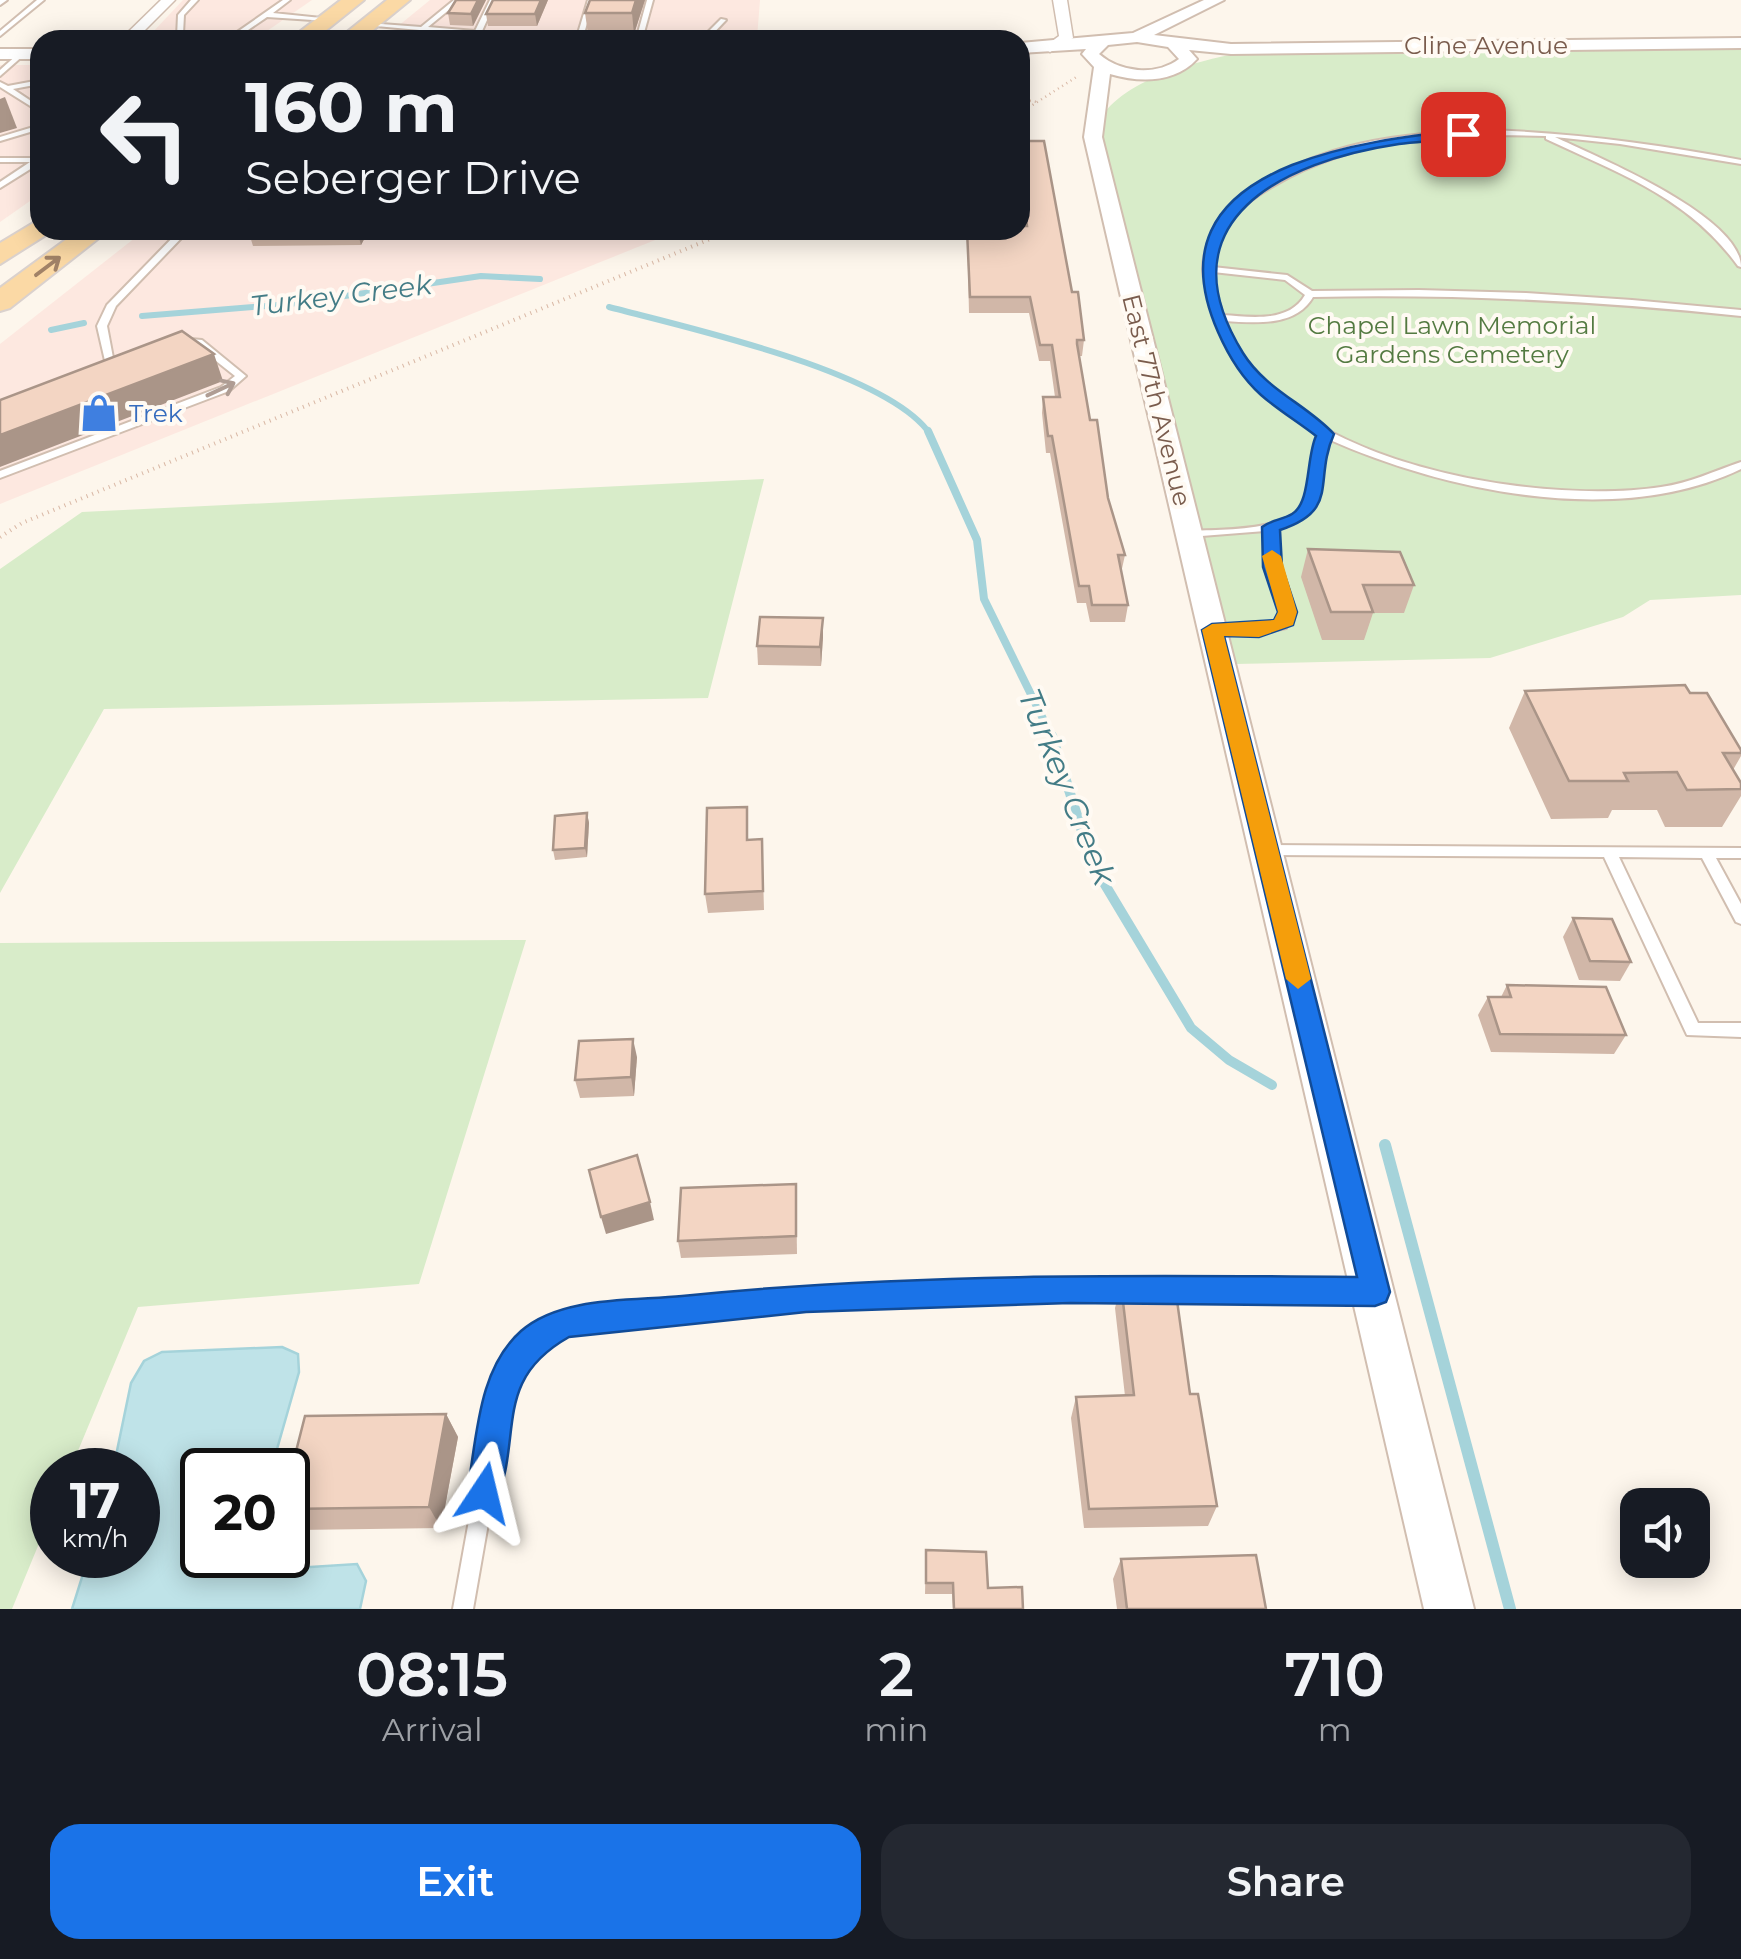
<!DOCTYPE html>
<style>
:root{--surface:#171b24;--page:#242831;--text:#f1f3f6;--muted:#9ea1a6;--accent:#1a73e8}
body{margin:0;font-family:Montserrat,sans-serif;background:var(--page);color:var(--text);height:100vh;display:flex;flex-direction:column;font-size:38px;white-space:nowrap}
*{box-sizing:border-box;margin:0}
p{font-size:32px;color:var(--muted)}
.icon{flex:none;width:55px;height:55px;fill:none;stroke:currentColor;stroke-width:2;stroke-linecap:round;stroke-linejoin:round}
.map{position:relative;height:1609px;overflow:hidden}
.panel{display:flex;flex-direction:column;background:var(--surface);flex:1}
.panel>*{flex:none}
.top-card{position:absolute;left:30px;top:30px;width:1000px;height:210px;border-radius:30px;box-shadow:0 5px 25px #0003;background:#171b24;color:var(--text);overflow:hidden}
.fabs{position:absolute;left:1620px;top:1488px;display:grid;gap:20px}
.fabs a{display:grid;place-items:center;width:90px;height:90px;border-radius:20px;background:var(--surface);box-shadow:0 5px 25px #0003;font-size:50px}
.speed{position:absolute;left:30px;top:1448px;display:flex;gap:20px;font-size:50px;font-weight:700;text-align:center}
.speed>*{display:grid;place-content:center;width:130px;height:130px;border-radius:50%;background:var(--surface);box-shadow:0 5px 25px #0003;line-height:1}
.speed small{font-size:25px;font-weight:400}
.speed .limit{border:5px solid #111;border-radius:15px;background:#fff;color:#111}
.pin{position:absolute;display:grid;place-items:center;width:85px;height:85px;color:#fff;margin:-42px;border-radius:20px;box-shadow:0 5px 15px #0006}
.me{position:absolute;width:110px;margin:-55px;rotate:10deg;stroke-linejoin:round;filter:drop-shadow(0 0 8px #0008)}
.turn{display:flex;align-items:center;gap:35px;height:210px;padding:0 50px;font-size:45px}
.turn .icon{width:130px;height:130px;stroke-width:2.5}
.turn b{display:block;font-size:70px;line-height:85px}
.eta{display:flex;justify-content:space-evenly;align-items:center;height:170px;text-align:center}
.eta b{font-size:60px;font-weight:600;line-height:70px}
.action{display:flex;gap:20px;margin-top:auto;padding:20px 50px}
.action a{flex:1;height:115px;border-radius:30px;background:var(--accent);color:#fff;font-size:40px;font-weight:600;line-height:115px;text-align:center}
.action a+a{background:var(--page);color:var(--text)}
.map>svg:first-child{display:block}
.commercial{fill:#fde8e0}
.green{fill:#d8ecc9}
.water{fill:#bfe3e8;stroke:#a5d3da;stroke-width:2.5}
.lines{fill:none;stroke-linecap:round;stroke-linejoin:round}
.stream-far3{stroke:#a5d3da;stroke-width:6}
.stream-far2{stroke:#a5d3da;stroke-width:8}
.stream-far1{stroke:#a5d3da;stroke-width:10}
.stream{stroke:#a5d3da;stroke-width:12}
.service-casing{stroke:#d1beb0;stroke-width:4}
.minor-casing{stroke:#d1beb0;stroke-width:3}
.tertiary-casing{stroke:#d1beb0;stroke-width:4}
.primary-casing{stroke:#dad1cd;stroke-width:4}
.path-far1{stroke:#d9b8a5;stroke-width:2.5;stroke-dasharray:1 4;stroke-linecap:butt}
.path{stroke:#d9b8a5;stroke-width:4;stroke-dasharray:1 5;stroke-linecap:butt}
.service{fill:#fff;fill-rule:evenodd}
.minor{fill:#fff;fill-rule:evenodd}
.tertiary{fill:#fff;fill-rule:evenodd}
.primary{fill:#fbd9a5;fill-rule:evenodd}
.wall{fill:#d1b7a8}
.shaded-wall{fill:#aa9588}
.building{fill:#f3d5c3;stroke:#aa9588;stroke-width:2.5}
.oneway{stroke:#a18267}
.oneway2{stroke:#af9d94}
.route{fill:#1a73e8;stroke:#114b97;stroke-width:2.5}
.slow{fill:#f59e0b}
.labels{text-anchor:middle;stroke-width:8;stroke-linejoin:round;paint-order:stroke}
.far-street-label{font-size:25px;fill:#7a5c4d;stroke:#fffaf3}
.far-park-label{font-size:25px;fill:#537a41;stroke:#fffaf3}
.far-shop-label{font-size:25px;fill:#366cbe;stroke:#fffaf3;text-anchor:start}
.far-water-label{font-size:28px;font-style:italic;fill:#437c86;stroke:#fffaf3}
.water-label{font-size:32px;font-style:italic;fill:#437c86;stroke:#fffaf3}
</style>
<div class="map">
<svg width="1741" height="1609" viewBox="0 0 1741 1609">
<rect width="100%" height="100%" fill="#fdf6ec"/>
<g class="commercial">
<polygon points="183,0 312,0 254,40 152,40 152,33"/>
<polygon points="430,0 760,0 757,38 381,40"/>
<polygon points="0,65 40,65 40,194 0,222"/>
<polygon points="145,230 680,230 0,504 0,344"/>
</g>
<g class="green">
<path d="M1741,47V595L1650,600L1623,617L1490,658L1235,664L1101,130L1100,120C1122,78 1207,58 1252,51Z"/>
<polygon points="764,479 708,698 104,709 0,893 0,569 82,512"/>
<polygon points="526,940 419,1284 138,1307 70,1470 52,1470 52,1512 12,1609 0,1609 0,943"/>
</g>
<polygon class="water" points="282,1347 298,1354 299,1372 271,1470 202,1470 202,1555 260,1555 261,1562 279,1569 357,1564 366,1581 360,1609 72,1609 89,1555 138,1555 138,1470 113,1470 131,1383 144,1361 162,1352"/>
<g class="lines">
<g class="stream-far3">
<path d="M609,307C684,327 887,371 930,434"/>
<polyline points="142,316 290,304 481,276 540,279"/>
<polyline points="51,330 84,323"/>
</g>
<polyline class="stream-far2" points="928,431 977,540 984,599 1053,739"/>
<polyline class="stream-far1" points="1052,736 1092,863 1191,1028 1229,1060 1272,1085"/>
<polyline class="stream" points="1385,1145 1510,1609"/>
<g class="service-casing">
<g id="service">
<polygon points="0,0 7,0 0,5"/>
<polygon points="37,0 44,0 0,36 0,31"/>
<polygon points="191,0 198,0 184,15 183,34 233,35 283,0 290,0 273,13 331,19 328,21 267,17 235,39 177,37 178,15"/>
<polygon points="454,0 461,0 428,27 475,31 490,0 496,0 478,40 472,40 474,35 365,25 368,23 421,27"/>
<polygon points="588,0 594,0 582,40 576,40"/>
<polygon points="647,0 653,0 642,40 636,40"/>
<polygon points="721,19 726,20 707,40 700,40"/>
<polygon points="19,53 25,54 0,76 0,70"/>
<polygon points="40,80 40,84 13,89 40,107 40,112 0,87 0,82 8,86"/>
<polygon points="40,125 40,129 0,141 0,137"/>
<path d="M1488,130C1574,133 1657,144 1741,160V164L1620,144L1555,137C1595,156 1741,216 1741,267L1738,266C1688,197 1620,174 1546,139V136C1452,133 1358,136 1275,185C1241,204 1217,226 1213,267L1287,275L1312,291L1419,290L1526,293L1632,300L1741,310V316C1598,301 1456,294 1313,297C1296,327 1255,323 1225,321C1270,463 1535,506 1661,487C1690,483 1714,471 1741,462V469C1619,528 1447,492 1328,439C1314,482 1334,514 1277,529L1278,567L1294,612L1286,628L1259,634L1208,633L1206,630L1208,627L1212,626H1259L1277,622L1282,612L1266,567L1265,531L1189,537L1183,534L1189,531C1220,529 1295,533 1308,497C1315,476 1311,454 1320,434C1270,403 1230,370 1212,312C1208,298 1203,281 1203,268C1206,198 1300,158 1359,144C1402,134 1445,132 1488,130ZM1213,272L1285,280L1305,295C1289,323 1251,317 1223,315L1215,289Z"/>
<polygon points="0,158 39,158 40,163 0,188 0,182 30,162 0,162"/>
<polygon points="180,230 189,230 116,306 107,326 114,363 106,365 97,326 107,305"/>
<polygon points="178,338 202,340 246,376 229,391 0,478 0,471 221,387 235,376 196,345 175,343 175,339"/>
<polygon points="1267,845 1741,848 1741,858 1716,858 1741,904 1741,924 1736,922 1702,858 1619,857 1698,1023 1741,1023 1741,1037 1687,1035 1604,857 1267,855 1262,854 1260,850 1262,846"/>
<polygon points="1139,1280 1145,1283 1148,1289 1145,1295 1139,1298 805,1307 567,1332 539,1347 513,1381 473,1609 453,1609 495,1377 525,1335 565,1314 805,1289"/>
<polygon points="1161,1280 1369,1282 1375,1285 1378,1291 1375,1297 1369,1300 1161,1298 1155,1295 1152,1289 1155,1283"/>
</g>
</g>
<g class="minor-casing">
<g id="minor">
<polygon points="161,0 175,0 135,40 120,40"/>
<polygon points="1053,0 1067,0 1073,38 1050,52 1043,48 1059,36"/>
</g>
</g>
<g class="tertiary-casing">
<g id="tertiary">
<path d="M1204,0H1224L1154,35L1231,44L1741,38V48L1231,54L1189,50L1197,59C1175,83 1140,83 1110,74L1102,137L1474,1609H1424L1084,137L1094,67L1082,54L1086,49L1020,53V43L1133,33ZM1137,42L1168,47L1179,59C1156,76 1121,73 1099,54L1108,45Z"/>
<rect x="0" y="49" width="40" height="10"/>
</g>
</g>
<g class="primary-casing">
<g id="primary">
<polygon points="341,0 364,0 314,40 289,40"/>
<polygon points="387,0 410,0 361,40 337,40"/>
<polygon points="40,219 40,230 49,233 0,264 0,243"/>
<polygon points="79,230 109,230 10,308 0,311 0,288"/>
</g>
</g>
<g class="path-far1">
<polyline points="1020,99 1037,102"/>
<polyline points="1020,113 1078,76"/>
</g>
<polyline class="path" points="0,537 22,523 732,230"/>
<use href="#service" class="service"/>
<use href="#minor" class="minor"/>
<use href="#tertiary" class="tertiary"/>
<use href="#primary" class="primary"/>
</g>
<g class="wall">
<polygon points="456,0 486,0 473,26 450,25 448,13"/>
<polygon points="493,0 548,0 537,26 488,26 486,14"/>
<polygon points="645,0 634,34 588,34 585,13"/>
<polygon points="1020,141 1072,292 1084,340 1082,356 1079,356 1090,420 1108,498 1125,555 1121,573 1128,605 1125,622 1090,622 1086,603 1077,603 1050,453 1046,453 1042,413 1043,397 1055,397 1050,361 1039,361 1029,313 969,313 967,230 1024,226 1020,197"/>
<polygon points="248,230 369,230 361,245 253,246"/>
<polygon points="1308,549 1414,585 1404,613 1373,613 1364,640 1322,640 1301,577"/>
<polygon points="823,637 821,666 758,665 757,646"/>
<polygon points="1525,691 1690,693 1741,750 1741,756 1733,770 1741,783 1741,796 1722,827 1665,827 1657,810 1612,810 1608,818 1551,819 1509,728"/>
<polygon points="587,813 589,823 587,857 555,860 553,850"/>
<polygon points="748,826 748,839 762,839 764,910 708,913 705,894"/>
<polygon points="1573,918 1631,962 1620,981 1579,980 1563,937"/>
<polygon points="1507,985 1626,1035 1614,1054 1491,1052 1478,1015 1488,997 1501,997"/>
<polygon points="637,1057 634,1096 580,1098 575,1080"/>
<polygon points="796,1184 797,1254 681,1258 678,1241"/>
<polygon points="1121,1285 1190,1394 1217,1506 1208,1526 1084,1528 1071,1418 1076,1397 1125,1396 1115,1308"/>
<polygon points="446,1414 458,1437 441,1528 298,1530 288,1517 288,1483"/>
<polygon points="926,1550 988,1588 1023,1609 953,1609 952,1594 925,1594"/>
<polygon points="1121,1559 1266,1609 1117,1609 1113,1579"/>
</g>
<g class="shaded-wall">
<polygon points="478,0 486,0 473,26 471,14"/>
<polygon points="541,0 548,0 537,26 535,14"/>
<polygon points="636,0 645,0 634,34 632,13"/>
<polygon points="5,97 17,128 0,133 0,99"/>
<polygon points="357,230 369,230 361,245"/>
<polygon points="214,354 223,381 0,467 0,435"/>
<polygon points="823,618 823,637 821,666 820,647"/>
<polygon points="587,813 589,823 587,857 585,848"/>
<polygon points="633,1039 637,1057 634,1096 631,1077"/>
<polygon points="650,1202 654,1220 606,1234 601,1217"/>
<polygon points="446,1414 458,1437 441,1528 429,1507"/>
</g>
<g class="building">
<polygon points="456,0 478,0 471,14 448,13"/>
<polygon points="493,0 541,0 535,14 486,14"/>
<polygon points="590,0 636,0 632,13 585,13"/>
<polygon points="1020,141 1044,141 1072,292 1078,292 1084,340 1077,340 1077,344 1090,420 1097,420 1108,498 1125,555 1118,555 1128,605 1092,605 1089,586 1079,586 1052,436 1048,436 1043,397 1060,397 1052,345 1040,345 1030,297 970,297 967,230 1020,230 1020,226 1027,226 1020,173"/>
<polygon points="182,331 214,354 0,435 0,400"/>
<polygon points="1308,549 1400,552 1414,585 1363,585 1373,612 1331,612"/>
<polygon points="760,617 823,618 820,647 757,646"/>
<polygon points="1685,685 1690,693 1707,693 1741,750 1741,753 1723,753 1741,783 1741,789 1687,790 1677,772 1624,773 1628,781 1569,781 1525,691"/>
<polygon points="747,807 747,840 762,839 763,891 705,894 707,808"/>
<polygon points="587,813 585,848 553,850 555,816"/>
<polygon points="1573,918 1612,919 1631,962 1590,961"/>
<polygon points="1507,985 1606,987 1626,1035 1500,1034 1488,997 1511,997"/>
<polygon points="633,1039 631,1077 575,1080 579,1041"/>
<polygon points="637,1155 650,1202 601,1217 589,1170"/>
<polygon points="796,1184 796,1236 678,1241 681,1188"/>
<polygon points="1121,1285 1175,1286 1190,1394 1198,1394 1217,1506 1089,1509 1076,1397 1134,1395"/>
<polygon points="446,1414 429,1507 288,1509 288,1483 305,1416"/>
<polygon points="926,1550 986,1552 988,1588 1022,1587 1023,1609 954,1609 953,1583 926,1583"/>
<polygon points="1256,1555 1266,1609 1127,1609 1121,1559"/>
</g>
<defs><path id="oneway-shaft" d="M-6 0H5M1.5-3L5.5 0L1.5 3" fill="none" stroke-width="1.6" stroke-linecap="round" stroke-linejoin="round" transform="scale(2.5)"/></defs>
<use class="oneway" href="#oneway-shaft" transform="translate(48 266) rotate(-37)"/>
<use class="oneway2" href="#oneway-shaft" transform="translate(221 389) rotate(-25)"/>
<path class="route" d="M1463,130L1468,136C1445,141 1422,141 1399,144C1284,161 1161,220 1243,353C1266,390 1306,404 1334,434C1313,481 1341,510 1280,530L1282,567L1297,612L1293,625L1259,637L1224,636L1390,1292L1386,1302L1375,1306L1070,1303L806,1312L569,1337C491,1381 524,1436 495,1505L484,1510L472,1505L467,1493C477,1439 477,1370 521,1331C561,1296 632,1301 682,1296C906,1273 1131,1275 1357,1277L1202,630L1212,624L1274,620L1278,612L1263,567L1262,527C1271,520 1282,520 1292,514C1311,503 1306,457 1316,436C1298,422 1278,410 1261,395C1242,378 1228,355 1218,332C1183,252 1210,198 1292,165C1346,144 1406,136 1463,130Z"/>
<polygon class="slow" points="1272,550 1281,556 1297,612 1293,625 1259,637 1224,636 1311,979 1298,989 1286,979 1202,630 1212,624 1274,620 1278,612 1262,556"/>
<defs>
<g id="shop-bare" transform="scale(3)"><path d="M-5-2.5h2.3a2.7 3.5 0 0 1 5.4 0H5L5.5 6h-11ZM-1.5-2.5h3a1.5 2.3 0 0 0-3 0Z" fill="#3f7fe0" stroke="#fffaf3" stroke-width="2.5" paint-order="stroke"/></g>
</defs>
<g fill-rule="evenodd">
<use href="#shop-bare" x="99" y="413"/>
</g>
<g class="labels">
<g class="far-street-label">
<text x="1486" y="54">Cline Avenue</text>
<text transform="translate(1157 400) rotate(76)" y="9">East 77th Avenue</text>
</g>
<g class="far-park-label">
<text x="1452" y="334">Chapel Lawn Memorial<tspan x="1452" dy="29">Gardens Cemetery</tspan></text>
</g>
<g class="far-shop-label">
<text x="129" y="422">Trek</text>
</g>
<g class="far-water-label">
<text transform="translate(341 295) rotate(-7)" y="10">Turkey Creek</text>
</g>
<g class="water-label">
<text transform="translate(1067 787) rotate(68)" y="11">Turkey Creek</text>
</g>
</g>
</svg>
<div class="fabs">
<a><svg class="icon" aria-label="sound" viewBox="0 0 24 24"><path d="M4 9h4l5-4v14l-5-4H4zM17 9q2 3 0 6"/></svg></a>
</div>
<div class="speed"><div>17<small>km/h</small></div><div class="limit">20</div></div>
<div class="pin" style="left:1463px;top:134px;background:#d93025"><svg class="icon" aria-label="arrive" viewBox="0 0 24 24"><path d="M6 21V4h12l-3 4 3 4H6"/></svg></div>
<svg class="me" style="left:484px;top:1493px" viewBox="-20 -20 40 40"><path d="M0-17L14 15 0 8-14 15z" fill="#1a73e8" stroke="#fff" stroke-width="4"/></svg>
<div class="top-card">
<div class="turn"><svg class="icon" aria-label="left" viewBox="0 0 24 24"><path d="M17 20v-9H6M10 6l-5 5 5 5"/></svg><div><b>160 m</b>Seberger Drive</div></div>
</div>
</div>
<section class="panel">
<div class="eta">
<div><b>08:15</b><p>Arrival</p></div>
<div><b>2</b><p>min</p></div>
<div><b>710</b><p>m</p></div>
</div>
<div class="action"><a>Exit</a><a>Share</a></div>
</section>
